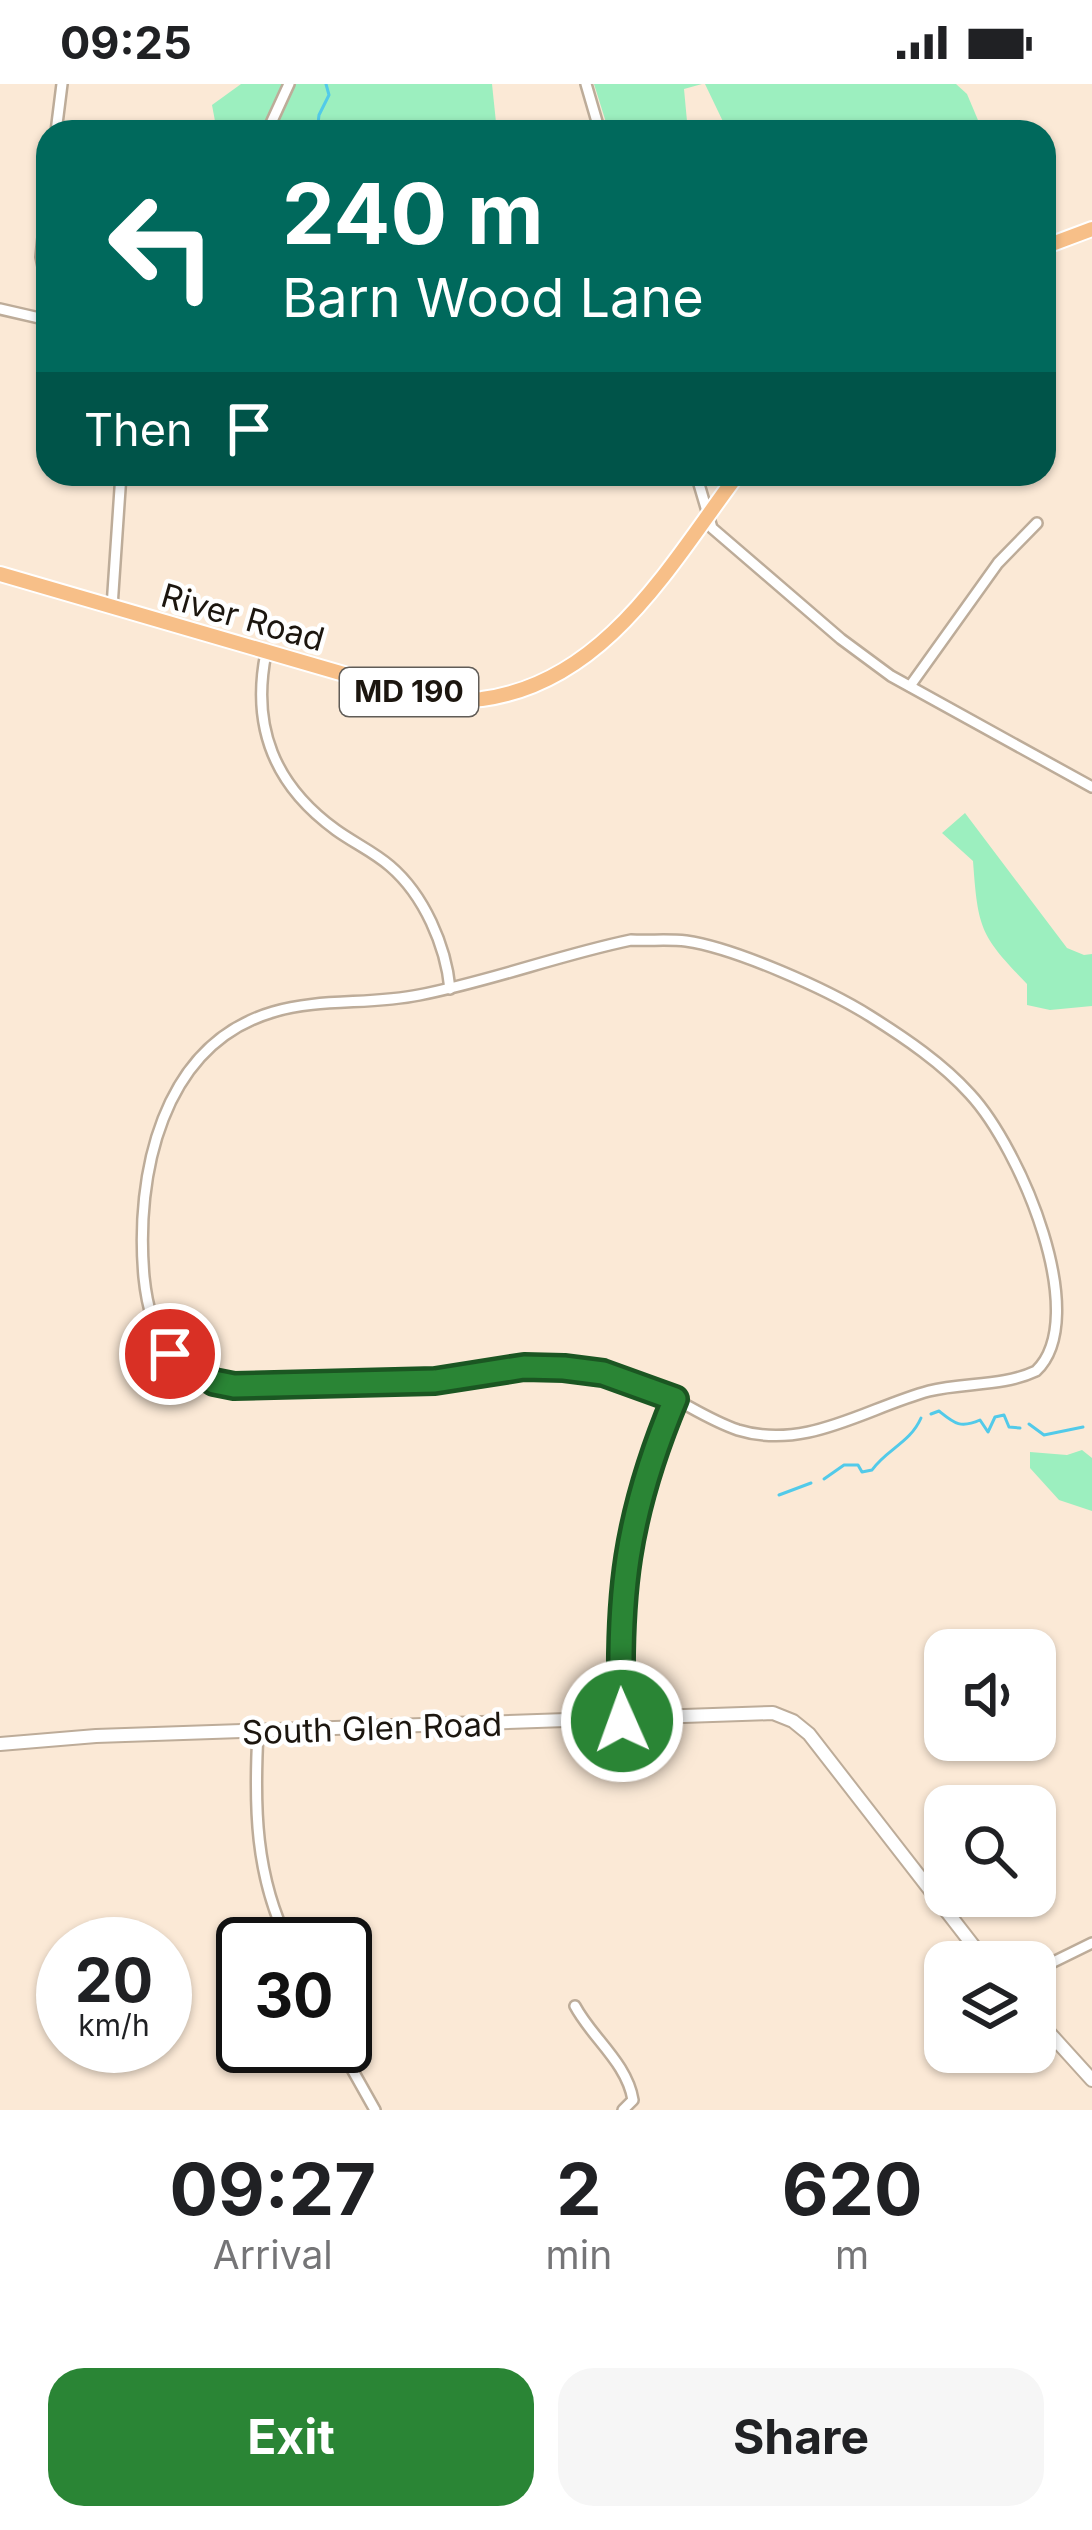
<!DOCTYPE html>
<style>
:root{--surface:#fff;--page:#f6f6f6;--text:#202124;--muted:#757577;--accent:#2a8535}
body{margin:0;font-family:Inter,sans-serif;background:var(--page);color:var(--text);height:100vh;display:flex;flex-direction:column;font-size:45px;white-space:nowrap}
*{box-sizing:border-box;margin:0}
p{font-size:39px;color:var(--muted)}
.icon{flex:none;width:66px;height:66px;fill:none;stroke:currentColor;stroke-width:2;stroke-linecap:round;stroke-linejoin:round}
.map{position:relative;height:2026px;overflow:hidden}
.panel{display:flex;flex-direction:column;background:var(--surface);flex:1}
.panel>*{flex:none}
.guide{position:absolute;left:36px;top:36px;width:1020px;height:366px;border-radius:36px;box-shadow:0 3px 9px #0004;background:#00695c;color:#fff;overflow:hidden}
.fabs{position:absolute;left:924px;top:1545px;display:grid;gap:24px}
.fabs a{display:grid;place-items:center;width:132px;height:132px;border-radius:24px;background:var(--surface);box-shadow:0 3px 9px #0004;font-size:60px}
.speed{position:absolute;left:36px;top:1833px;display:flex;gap:24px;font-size:60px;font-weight:700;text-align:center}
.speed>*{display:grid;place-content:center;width:156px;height:156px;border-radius:50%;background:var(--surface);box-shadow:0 3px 9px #0004;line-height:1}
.speed small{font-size:30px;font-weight:400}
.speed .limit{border:6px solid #111;border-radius:18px;background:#fff;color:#111}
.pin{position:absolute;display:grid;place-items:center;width:102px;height:102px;color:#fff;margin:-51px;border:6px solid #fff;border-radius:50%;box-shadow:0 3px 12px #0007}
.me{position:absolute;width:132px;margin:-66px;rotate:358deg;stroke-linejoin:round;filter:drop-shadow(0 0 9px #0008)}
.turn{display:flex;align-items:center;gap:42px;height:252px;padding:0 48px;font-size:54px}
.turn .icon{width:156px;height:156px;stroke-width:2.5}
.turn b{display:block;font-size:84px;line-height:102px}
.then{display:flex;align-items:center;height:114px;padding:0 48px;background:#0003;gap:24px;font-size:45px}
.eta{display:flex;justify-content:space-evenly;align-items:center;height:204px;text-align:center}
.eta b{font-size:72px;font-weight:700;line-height:84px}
.primary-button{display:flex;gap:24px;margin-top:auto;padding:24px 48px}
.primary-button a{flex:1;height:138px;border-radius:36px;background:var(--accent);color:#fff;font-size:48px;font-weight:700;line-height:138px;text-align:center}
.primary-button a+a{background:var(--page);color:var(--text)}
.status{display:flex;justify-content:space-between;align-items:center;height:84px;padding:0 60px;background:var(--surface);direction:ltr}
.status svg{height:33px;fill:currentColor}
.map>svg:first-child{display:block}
.green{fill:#9cefbf}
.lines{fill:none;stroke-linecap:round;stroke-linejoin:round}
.stream{stroke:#52cae9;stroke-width:3}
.street-casing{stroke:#bdac99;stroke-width:14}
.secondary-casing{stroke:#bdac99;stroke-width:16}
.primary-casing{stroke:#fff;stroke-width:18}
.street{stroke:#fff;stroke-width:9}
.secondary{stroke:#fff;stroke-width:12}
.primary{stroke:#f7bf88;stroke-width:14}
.route-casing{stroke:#1b5622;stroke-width:30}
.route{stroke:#2a8535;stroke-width:21}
.labels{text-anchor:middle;stroke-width:9;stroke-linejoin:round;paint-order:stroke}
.shield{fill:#fff;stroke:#605c57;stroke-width:3}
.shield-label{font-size:30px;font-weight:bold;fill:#1c160f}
.street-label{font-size:33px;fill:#1c160f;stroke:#fff}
</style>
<div class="status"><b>09:25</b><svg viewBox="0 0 49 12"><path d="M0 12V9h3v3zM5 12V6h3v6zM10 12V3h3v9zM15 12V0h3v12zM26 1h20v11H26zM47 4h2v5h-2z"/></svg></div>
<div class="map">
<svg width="1092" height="2026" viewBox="0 0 1092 2026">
<rect width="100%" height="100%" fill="#fbe9d6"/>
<g class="green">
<polygon points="241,0 492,0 497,48 217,48 212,21"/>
<polygon points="594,0 702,0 684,5 688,48 609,48"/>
<polygon points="705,0 956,0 967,10 983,48 728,48"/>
<path d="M965,729L1067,864L1084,871L1092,870V922L1050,926L1027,921V900C980,851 978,845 973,777L942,749Z"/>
<polygon points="1082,1366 1092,1374 1092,1427 1059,1416 1030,1384 1030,1368 1067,1371"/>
</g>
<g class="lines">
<g class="stream">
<polyline points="317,48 319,31 329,11 326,0"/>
<path d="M931,1330L939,1327C954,1339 960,1345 980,1336L988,1348L995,1333L1004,1331L1009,1343L1020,1344"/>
<polyline points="1029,1340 1044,1351 1083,1343"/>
<path d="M824,1395L844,1381H858L862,1388L872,1386C887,1365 910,1359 921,1334"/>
<polyline points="779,1411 811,1399"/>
</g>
<g class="street-casing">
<g id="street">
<polyline points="586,0 600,48"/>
<polyline points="56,48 62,0"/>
<polyline points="267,48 289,0"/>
<polyline points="48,105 41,173 48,206"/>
<polyline points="0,225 48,236"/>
<polyline points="696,390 712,444 841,555 891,592 1092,703"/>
<polyline points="112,523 121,390"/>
<path d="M266,569C251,643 274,701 336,746C354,759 374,768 390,782C424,811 446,862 450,905"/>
<polyline points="910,602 998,479 1037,439"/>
<path d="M631,856C649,857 668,855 686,857C735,864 827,905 870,932C905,954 942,979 970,1010C1021,1065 1092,1234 1036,1287C1002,1303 964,1298 929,1307C866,1324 806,1367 738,1346C714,1338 694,1325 673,1314C637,1297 599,1285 560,1284C517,1282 476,1293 434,1297C368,1302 300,1301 234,1302C172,1291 150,1253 144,1193C135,1092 161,961 273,928C319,914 371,921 419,911C491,897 559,871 631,856Z"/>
<path d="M622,1637C617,1513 627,1431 675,1315"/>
<path d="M258,1648C254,1722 255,1792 289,1860"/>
<polyline points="1035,1887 1092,1859"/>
<path d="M575,1922C592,1954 627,1979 633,2016L623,2026"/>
<polyline points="339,1962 375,2026"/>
</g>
</g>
<g class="secondary-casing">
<g id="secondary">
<polyline points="0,1660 96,1652 773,1629 793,1637 809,1650 986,1878"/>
<polyline points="1035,1933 1092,1996"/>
</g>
</g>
<g class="primary-casing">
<g id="primary">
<polyline points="1044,163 1092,145"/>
<path d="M0,490L399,606C426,611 454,618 482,615C605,599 670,481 738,390"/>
</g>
</g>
<use href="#street" class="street"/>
<use href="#secondary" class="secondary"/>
<use href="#primary" class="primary"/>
</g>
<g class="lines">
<g class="route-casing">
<path id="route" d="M170,1270L214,1298L234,1302L435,1297L524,1283L564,1284L603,1289L675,1315C626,1432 617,1512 622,1637"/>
</g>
<use href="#route" class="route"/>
</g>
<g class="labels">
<rect class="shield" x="340" y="584" width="138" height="48" rx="9"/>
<g class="shield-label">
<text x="409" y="618">MD 190</text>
</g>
<g class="street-label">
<text transform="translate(243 533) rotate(16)" y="12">River Road</text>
<text transform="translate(372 1644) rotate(-2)" y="12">South Glen Road</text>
</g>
</g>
</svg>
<div class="fabs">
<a><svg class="icon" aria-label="sound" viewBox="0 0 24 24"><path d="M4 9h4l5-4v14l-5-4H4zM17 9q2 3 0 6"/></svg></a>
<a><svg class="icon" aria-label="search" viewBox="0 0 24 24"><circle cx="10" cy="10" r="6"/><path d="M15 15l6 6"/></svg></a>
<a><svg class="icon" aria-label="layers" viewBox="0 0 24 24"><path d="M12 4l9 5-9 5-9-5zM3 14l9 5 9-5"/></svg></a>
</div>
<div class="speed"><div>20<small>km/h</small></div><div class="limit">30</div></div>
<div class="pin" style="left:170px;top:1270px;background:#d93025"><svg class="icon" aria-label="arrive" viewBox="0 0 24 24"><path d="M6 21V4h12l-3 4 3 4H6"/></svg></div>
<svg class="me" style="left:622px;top:1637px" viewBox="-20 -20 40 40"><circle r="17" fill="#2a8535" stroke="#fff" stroke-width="3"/><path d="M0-11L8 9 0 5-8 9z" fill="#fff"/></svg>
<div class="guide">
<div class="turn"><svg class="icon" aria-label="left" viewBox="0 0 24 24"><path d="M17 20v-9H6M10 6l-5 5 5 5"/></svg><div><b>240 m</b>Barn Wood Lane</div></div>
<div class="then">Then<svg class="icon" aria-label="arrive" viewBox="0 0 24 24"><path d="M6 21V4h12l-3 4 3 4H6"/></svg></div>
</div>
</div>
<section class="panel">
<div class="eta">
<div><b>09:27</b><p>Arrival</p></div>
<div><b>2</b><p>min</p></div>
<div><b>620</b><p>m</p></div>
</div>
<div class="primary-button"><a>Exit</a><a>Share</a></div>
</section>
